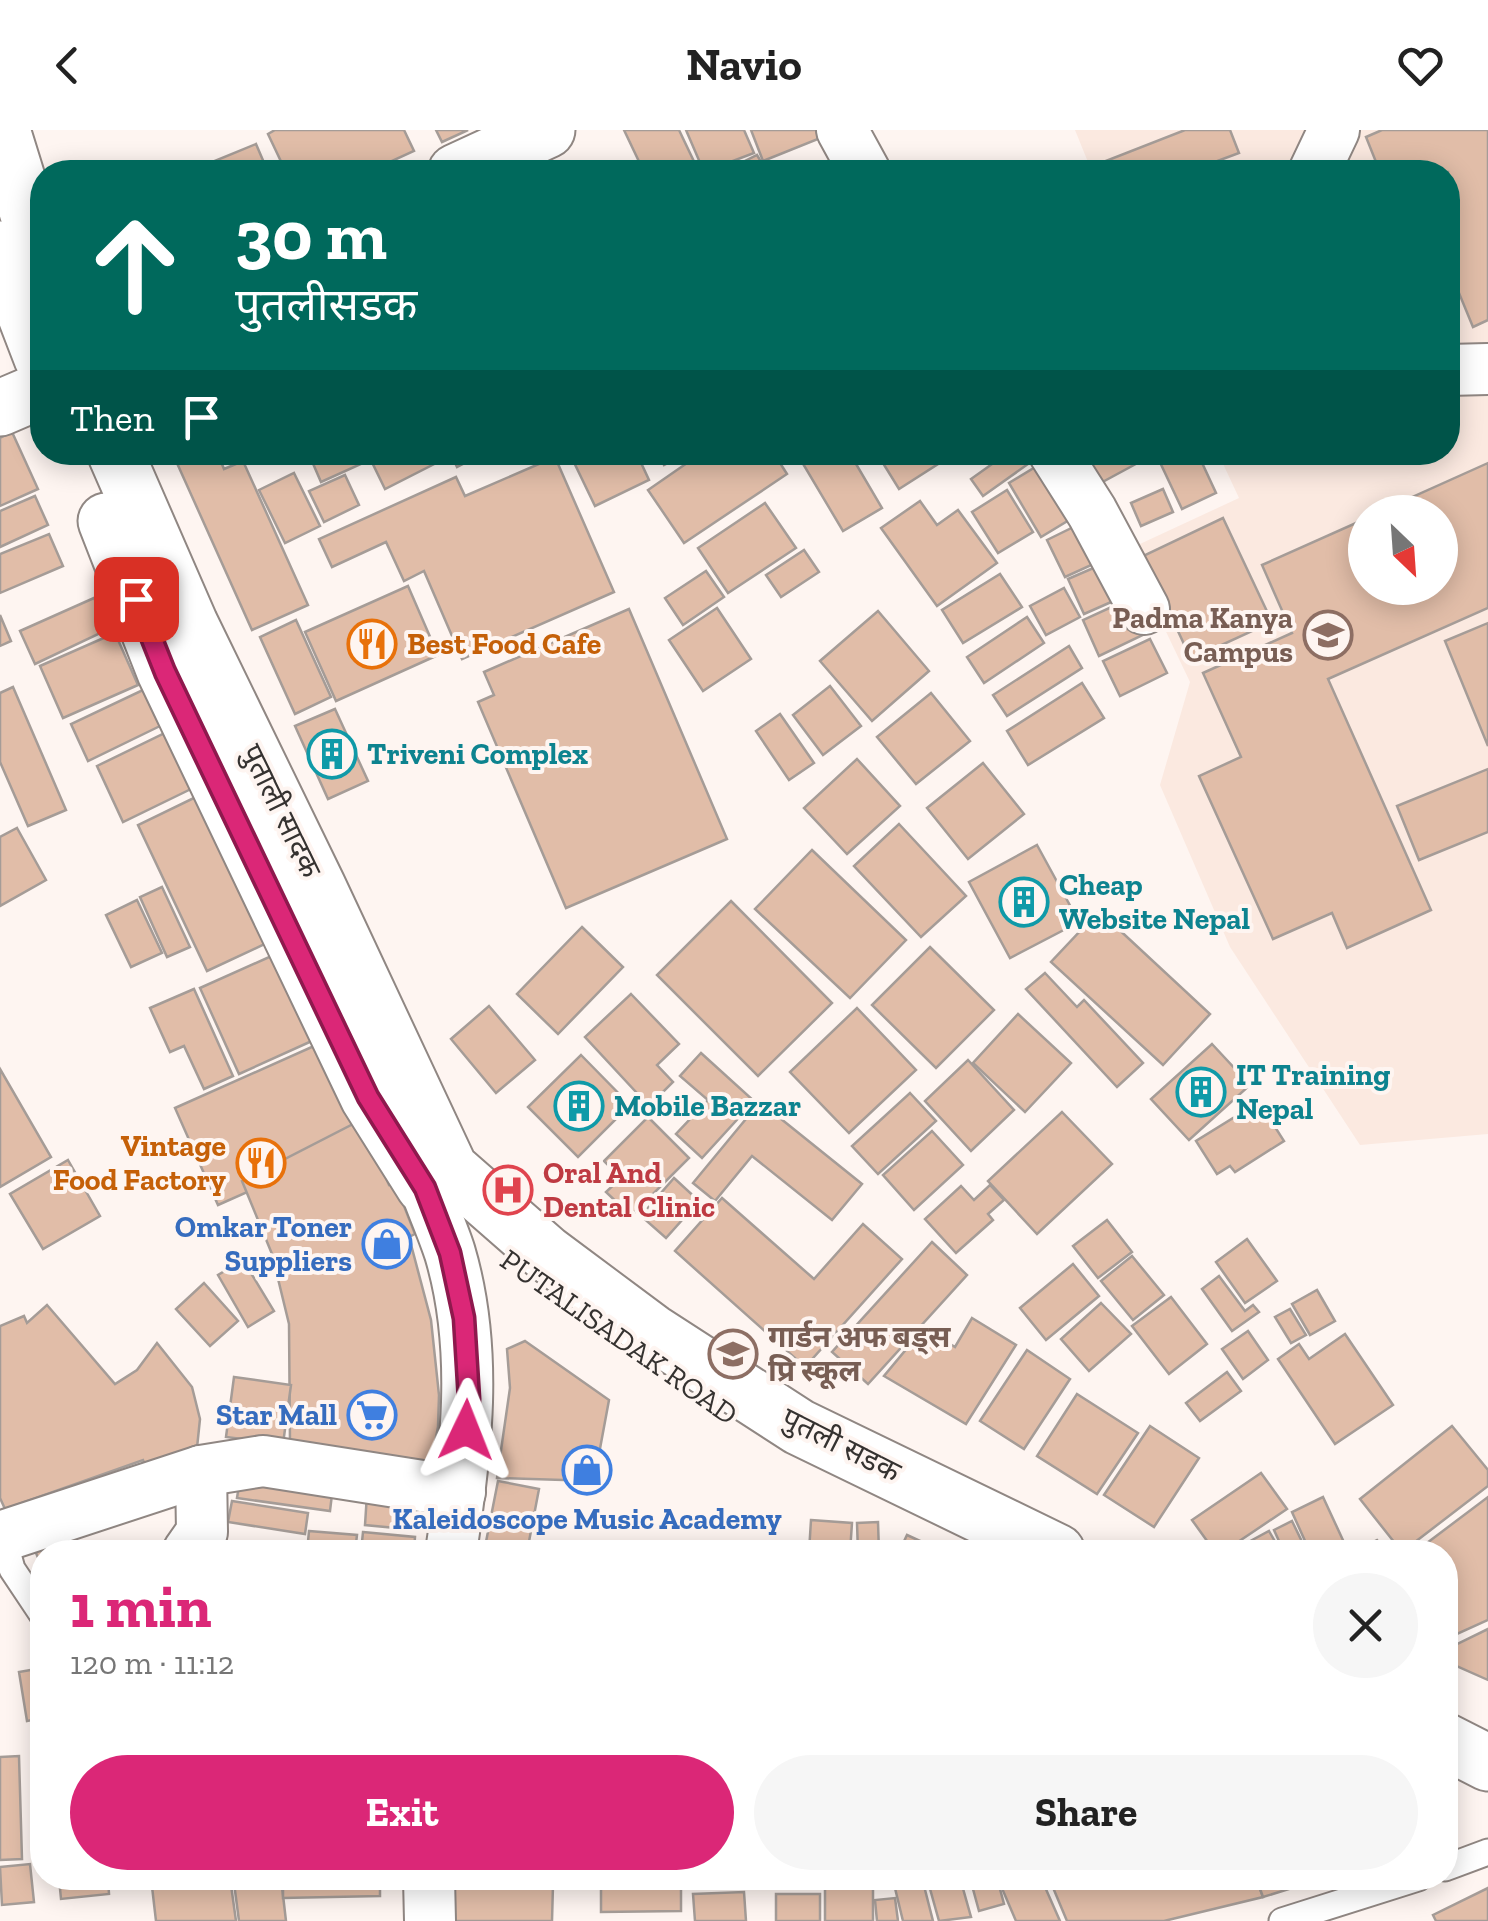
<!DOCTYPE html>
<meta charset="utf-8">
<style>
:root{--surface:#fff;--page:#f6f6f6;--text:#222;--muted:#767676;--accent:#db2777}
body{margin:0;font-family:"Zilla Slab","Noto Sans Devanagari",serif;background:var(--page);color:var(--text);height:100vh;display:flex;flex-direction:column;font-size:38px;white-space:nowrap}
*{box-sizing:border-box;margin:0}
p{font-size:32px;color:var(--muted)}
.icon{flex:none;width:55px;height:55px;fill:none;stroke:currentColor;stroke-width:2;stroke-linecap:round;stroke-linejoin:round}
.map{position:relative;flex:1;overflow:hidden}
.details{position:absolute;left:30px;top:1410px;width:1428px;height:350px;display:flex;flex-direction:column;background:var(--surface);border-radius:40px;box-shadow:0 5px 25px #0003}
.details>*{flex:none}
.banner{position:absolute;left:30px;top:30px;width:1430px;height:305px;border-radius:40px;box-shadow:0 5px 25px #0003;background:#00695c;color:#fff;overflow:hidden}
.needle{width:65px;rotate:155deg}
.controls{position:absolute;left:1348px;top:365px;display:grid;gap:20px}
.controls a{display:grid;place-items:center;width:110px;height:110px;border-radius:50%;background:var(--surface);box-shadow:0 5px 25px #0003;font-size:50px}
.pin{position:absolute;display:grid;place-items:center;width:85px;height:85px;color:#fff;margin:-42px;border-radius:20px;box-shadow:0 5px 15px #0006}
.me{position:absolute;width:110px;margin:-55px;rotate:2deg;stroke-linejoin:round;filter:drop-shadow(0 0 8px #0008)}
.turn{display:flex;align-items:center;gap:35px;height:210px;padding:0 40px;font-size:45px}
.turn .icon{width:130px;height:130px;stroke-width:2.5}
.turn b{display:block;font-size:70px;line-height:85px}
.then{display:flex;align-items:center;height:95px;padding:0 40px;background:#0003;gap:20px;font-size:38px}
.round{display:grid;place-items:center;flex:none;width:105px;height:105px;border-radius:52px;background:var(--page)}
.head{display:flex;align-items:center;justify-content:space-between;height:170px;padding:0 40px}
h1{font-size:60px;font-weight:800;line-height:75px;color:var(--accent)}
.cta{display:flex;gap:20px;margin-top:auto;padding:20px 40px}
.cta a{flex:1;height:115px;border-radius:60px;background:var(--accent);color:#fff;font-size:40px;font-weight:800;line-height:115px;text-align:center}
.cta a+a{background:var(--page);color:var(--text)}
header{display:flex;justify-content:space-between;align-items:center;height:130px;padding:0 40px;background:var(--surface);font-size:45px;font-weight:800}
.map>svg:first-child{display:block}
.built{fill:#fbe9e0;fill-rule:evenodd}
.building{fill:#e1bda8;stroke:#a59c97;stroke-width:2.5}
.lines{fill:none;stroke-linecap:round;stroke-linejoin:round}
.service-casing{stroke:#908783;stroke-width:29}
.minor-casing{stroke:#908783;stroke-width:54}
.secondary-casing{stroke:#908783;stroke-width:59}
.primary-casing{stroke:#908783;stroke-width:59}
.service{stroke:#fff;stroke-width:25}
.minor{stroke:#fff;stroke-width:50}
.secondary{stroke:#fff;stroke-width:55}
.primary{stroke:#fff;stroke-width:55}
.route-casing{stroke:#8e194d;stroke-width:25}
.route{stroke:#db2777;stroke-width:18}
.labels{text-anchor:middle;stroke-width:8;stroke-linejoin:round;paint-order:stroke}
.education-label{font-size:30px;font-weight:bold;fill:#785e54;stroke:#fef5f1;text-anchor:end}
.food-label{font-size:30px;font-weight:bold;fill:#c56008;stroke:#fef5f1;text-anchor:start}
.culture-label{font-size:30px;font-weight:bold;fill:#0d838f;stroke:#fef5f1;text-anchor:start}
.street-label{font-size:30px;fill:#353230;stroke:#fef5f1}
.health-label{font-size:30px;font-weight:bold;fill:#be3a42;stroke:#fef5f1;text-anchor:start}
.shop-label{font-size:30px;font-weight:bold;fill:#366cbe;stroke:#fef5f1;text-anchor:end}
</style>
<header><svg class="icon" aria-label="back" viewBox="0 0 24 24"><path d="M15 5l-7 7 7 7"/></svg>Navio<svg class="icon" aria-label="heart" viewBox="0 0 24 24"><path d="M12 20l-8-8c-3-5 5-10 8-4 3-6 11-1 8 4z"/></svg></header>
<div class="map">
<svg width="1488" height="1791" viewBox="0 0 1488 1791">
<rect width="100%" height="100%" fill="#fef5f1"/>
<path class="built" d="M1075,0H1488V1004L1360,1015L1230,817L1160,655L1190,552L1127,420L1239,368L1218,323L1448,322V42H1092ZM1365,382H1440V458H1365Z"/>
<g class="building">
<polygon points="275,0 404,0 414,21 368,42 286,42 268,4"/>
<polygon points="436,0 468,0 442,12"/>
<polygon points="624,0 679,0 699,42 644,42"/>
<polygon points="686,0 744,0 754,23 704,42"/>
<polygon points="751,0 831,0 833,3 763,31"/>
<polygon points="1185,0 1230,0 1239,23 1188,42 1095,42 1093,36"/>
<polygon points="1382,0 1488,0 1488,190 1473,197 1459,163 1448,167 1448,42 1380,42 1366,7"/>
<polygon points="256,14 268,42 208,42 205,35"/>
<polygon points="757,25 767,42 744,42 739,34"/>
<polygon points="12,302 38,359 0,376 0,308"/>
<polygon points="172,322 217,322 224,339 243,331 308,475 252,500"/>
<polygon points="308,322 355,322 361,334 321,352"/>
<polygon points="367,322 443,322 446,328 385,359"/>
<polygon points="450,322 486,322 457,337"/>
<polygon points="569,322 636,322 649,350 595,376"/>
<polygon points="658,322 689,322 664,335"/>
<polygon points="703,322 773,322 787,344 684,413 648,360"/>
<polygon points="796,322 849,322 882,378 843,401"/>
<polygon points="882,322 931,322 938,334 899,359 878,325"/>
<polygon points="1009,322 1030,322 1035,329 983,366 971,349"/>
<polygon points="1079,322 1158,322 1095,356"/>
<polygon points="1164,322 1197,322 1216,363 1182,379 1157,326"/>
<polygon points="555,327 614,462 462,529 424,441 404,451 386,412 332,437 319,409 456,347 465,366"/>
<polygon points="1042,333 1074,387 1041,407 1009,353"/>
<polygon points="1488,333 1488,478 1328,549 1431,780 1347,818 1332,783 1273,809 1199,646 1241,627 1203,543 1292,503 1262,435 1365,389 1365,458 1440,458 1440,382 1379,382"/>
<polygon points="294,343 320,396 285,413 259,360"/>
<polygon points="345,345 359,375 324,392 309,361"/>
<polygon points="1163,359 1173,382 1141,396 1131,373"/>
<polygon points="1007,360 1033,402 998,423 972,382"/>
<polygon points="35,366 48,395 0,417 0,381"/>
<polygon points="920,371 937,395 958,380 997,433 937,476 881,398"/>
<polygon points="765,373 796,418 728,463 698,418"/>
<polygon points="1223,388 1272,492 1191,529 1143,426"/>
<polygon points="1090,389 1109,427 1065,447 1047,410"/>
<polygon points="49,404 63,436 0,463 0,424"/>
<polygon points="804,420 819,442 781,467 766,445"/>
<polygon points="1112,430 1127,465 1084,484 1068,449"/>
<polygon points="706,441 724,467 683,495 665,468"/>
<polygon points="1000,444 1022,477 963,513 942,480"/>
<polygon points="408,456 438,525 336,571 305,502"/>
<polygon points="1064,458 1080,487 1046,505 1030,476"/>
<polygon points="94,468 109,499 35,534 20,501"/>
<polygon points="1129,469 1145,504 1099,526 1083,490"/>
<polygon points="717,478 751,529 703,561 669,510"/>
<polygon points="629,479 727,709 566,778 478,572 494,565 484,542"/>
<polygon points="878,481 929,541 872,591 820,531"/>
<polygon points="0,485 11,511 0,516"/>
<polygon points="1027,487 1044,513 984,553 967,527"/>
<polygon points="296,490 331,567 295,584 260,507"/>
<polygon points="1488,493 1488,616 1445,511"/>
<polygon points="115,503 138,555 63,588 40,536"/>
<polygon points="1150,509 1167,543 1120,566 1103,531"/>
<polygon points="1069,516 1082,538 1007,586 993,565"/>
<polygon points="1082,553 1104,588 1028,635 1007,601"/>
<polygon points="830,556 861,596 823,625 793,585"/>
<polygon points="13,557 66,680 28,696 0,632 0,563"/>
<polygon points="143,560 160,596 88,631 71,594"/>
<polygon points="931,563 970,611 916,654 877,607"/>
<polygon points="335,579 368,651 328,669 295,596"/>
<polygon points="780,584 814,633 789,650 756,601"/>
<polygon points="167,602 193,658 123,692 97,636"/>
<polygon points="857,629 900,676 847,724 804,678"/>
<polygon points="983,633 1024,684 968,729 927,678"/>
<polygon points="1488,639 1488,702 1419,730 1397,676"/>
<polygon points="200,665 269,812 207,841 138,695"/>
<polygon points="899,694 966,766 921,807 854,736"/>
<polygon points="17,698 46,750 0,776 0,707"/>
<polygon points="1037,715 1079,792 1010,828 969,752"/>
<polygon points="812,720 906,810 850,868 755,779"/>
<polygon points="162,757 190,817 167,827 140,767"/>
<polygon points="137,770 162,823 131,837 106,785"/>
<polygon points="731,771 832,873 758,946 657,845"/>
<polygon points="1099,781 1210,884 1163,935 1051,832"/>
<polygon points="582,797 623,837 558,904 517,864"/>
<polygon points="930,817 994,880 936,938 872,875"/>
<polygon points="276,824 314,910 239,944 200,858"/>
<polygon points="1045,843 1077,877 1084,870 1143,933 1117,957 1026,859"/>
<polygon points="194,859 233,946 204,959 184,916 170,922 150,878"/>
<polygon points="631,864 679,914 657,935 673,952 649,976 585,907"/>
<polygon points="489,876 535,930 496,963 451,909"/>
<polygon points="857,878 916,940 849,1003 790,942"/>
<polygon points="1018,884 1071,933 1025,982 973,933"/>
<polygon points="323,912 366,1009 218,1075 175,978"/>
<polygon points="1212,914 1250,955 1189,1010 1151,969"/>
<polygon points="701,923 754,971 702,1028 676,1004 708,970 680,946"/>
<polygon points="581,925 630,975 578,1027 528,977"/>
<polygon points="968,930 1014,980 971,1021 925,971"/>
<polygon points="0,939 51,1027 0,1057"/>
<polygon points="910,963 936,991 878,1044 852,1016"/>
<polygon points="760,972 862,1054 832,1090 752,1026 715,1071 693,1053"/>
<polygon points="1259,972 1284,1011 1235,1042 1230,1036 1217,1044 1196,1011"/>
<polygon points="1062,982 1112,1034 1037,1104 988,1051"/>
<polygon points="648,987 689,1028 631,1086 606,1062 621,1048 604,1031"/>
<polygon points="361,990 389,1055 395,1053 415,1104 409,1107 431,1190 439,1265 438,1297 430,1339 290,1313 289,1194 272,1124 242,1051"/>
<polygon points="932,1001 963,1035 914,1080 883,1045"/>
<polygon points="68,1030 100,1086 43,1119 10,1064"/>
<polygon points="674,1048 699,1071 666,1108 641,1086"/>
<polygon points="990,1055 1004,1070 988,1084 993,1090 956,1123 925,1089 961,1056 974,1070"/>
<polygon points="722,1068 814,1149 863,1094 902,1129 805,1237 675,1121"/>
<polygon points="1107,1090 1132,1122 1098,1148 1073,1116"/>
<polygon points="1247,1109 1277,1151 1245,1173 1216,1132"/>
<polygon points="932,1112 967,1145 868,1254 832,1222"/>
<polygon points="1132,1126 1164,1165 1133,1190 1101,1151"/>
<polygon points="243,1130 274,1181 248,1197 218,1145"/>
<polygon points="1073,1134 1099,1166 1046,1210 1020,1178"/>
<polygon points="1219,1146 1245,1181 1253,1175 1259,1182 1232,1201 1202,1159"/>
<polygon points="204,1153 238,1191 210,1216 176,1179"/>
<polygon points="1317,1160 1335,1191 1310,1205 1292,1174"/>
<polygon points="1171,1167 1207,1214 1169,1244 1132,1196"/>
<polygon points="1101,1173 1131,1204 1089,1241 1061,1209"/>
<polygon points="47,1175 115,1254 137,1240 157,1213 192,1257 200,1289 195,1337 147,1339 143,1330 5,1379 0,1368 0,1196 24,1186 27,1193"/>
<polygon points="1290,1179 1306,1205 1291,1213 1275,1187"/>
<polygon points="972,1188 1016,1215 966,1294 884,1246 924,1198 955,1217"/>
<polygon points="1248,1201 1268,1230 1243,1249 1222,1219"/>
<polygon points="1345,1204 1393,1275 1335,1314 1278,1229 1299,1214 1309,1229"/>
<polygon points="525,1211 609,1270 594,1351 497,1348 510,1258 507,1219"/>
<polygon points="1027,1220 1070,1249 1024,1319 980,1291"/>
<polygon points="1227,1242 1241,1261 1200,1291 1186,1273"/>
<polygon points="234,1247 291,1255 283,1314 226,1307"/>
<polygon points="1077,1264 1138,1303 1097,1364 1037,1326"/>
<polygon points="1150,1296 1199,1328 1154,1397 1104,1365"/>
<polygon points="1452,1296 1488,1340 1488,1356 1402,1422 1360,1369"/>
<polygon points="241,1343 333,1356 330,1381 237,1368"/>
<polygon points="1261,1343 1287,1379 1223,1422 1215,1422 1192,1390"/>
<polygon points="498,1351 539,1359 527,1422 484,1422"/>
<polygon points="367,1364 418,1368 416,1400 365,1395"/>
<polygon points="1323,1367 1348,1421 1343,1422 1310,1422 1292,1382"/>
<polygon points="1488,1367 1488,1490 1457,1504 1445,1489 1445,1422 1415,1422"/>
<polygon points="232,1371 308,1383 305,1404 228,1392"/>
<polygon points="60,1387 76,1422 42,1422 42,1437 27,1402"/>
<polygon points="811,1390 852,1393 850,1422 809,1422"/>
<polygon points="1292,1391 1307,1422 1284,1422 1274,1400"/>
<polygon points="878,1392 879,1422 858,1422 857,1393"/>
<polygon points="309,1401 357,1405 355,1422 307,1422"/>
<polygon points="1269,1401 1281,1422 1230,1422"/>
<polygon points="363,1402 415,1407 414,1422 361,1422"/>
<polygon points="907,1405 944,1422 899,1422"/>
<polygon points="1377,1410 1386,1422 1353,1422"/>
<polygon points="572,1417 622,1422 572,1422"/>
<polygon points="532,1418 566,1421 565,1422 532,1422"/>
<polygon points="1488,1499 1488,1550 1445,1531 1445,1520"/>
<polygon points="42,1538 42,1588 27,1591 19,1542"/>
<polygon points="19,1626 22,1729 0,1730 0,1627"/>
<polygon points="42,1660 42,1736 40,1736 32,1661"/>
<polygon points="30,1734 34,1772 2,1775 0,1737"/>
<polygon points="59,1748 108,1748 109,1764 61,1769"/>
<polygon points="151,1748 206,1748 208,1758 231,1755 236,1791 156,1791"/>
<polygon points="281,1748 286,1791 239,1791 234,1753"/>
<polygon points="283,1748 380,1748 380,1766 283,1768"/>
<polygon points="601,1748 681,1748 681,1781 601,1782"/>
<polygon points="902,1748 922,1748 933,1791 903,1791 893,1750"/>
<polygon points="927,1748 960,1748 971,1787 939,1791"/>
<polygon points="970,1748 997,1748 1004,1774 979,1781"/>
<polygon points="1020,1748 1041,1748 1060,1791 1016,1791 1001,1756"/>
<polygon points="1049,1748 1256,1748 1263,1767 1164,1791 1067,1791"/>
<polygon points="1256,1748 1324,1748 1263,1767"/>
<polygon points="873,1750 873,1791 825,1791 825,1751"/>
<polygon points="451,1755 553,1755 552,1791 451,1791"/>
<polygon points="1488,1758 1488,1791 1436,1791 1433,1785"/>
<polygon points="744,1762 746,1791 695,1791 693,1764"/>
<rect x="776" y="1764" width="44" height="27"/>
<polygon points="895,1768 898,1791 877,1791 875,1770"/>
</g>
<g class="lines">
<g class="service-casing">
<g id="service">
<polyline points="3,1406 12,1439 42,1484"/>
<polyline points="1445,1738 1488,1722"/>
<polyline points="1282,1791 1418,1748"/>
</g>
</g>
<g class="minor-casing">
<g id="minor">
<polyline points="842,0 865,42"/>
<polyline points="1314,42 1334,0"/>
<polyline points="1448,240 1488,239"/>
<polyline points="1054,322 1092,382 1144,479"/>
<path d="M425,1057C433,1079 443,1101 450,1123C479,1221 466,1323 451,1422"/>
<polyline points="0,1410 3,1406 201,1341 263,1331 460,1362"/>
<polyline points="188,1422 202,1402 201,1341"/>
<polyline points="429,1748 430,1791"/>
</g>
</g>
<g class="secondary-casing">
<g id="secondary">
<polyline points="456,42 547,0"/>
<polyline points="0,278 42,260"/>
</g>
</g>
<g class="primary-casing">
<g id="primary">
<polyline points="2,0 42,129"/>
<polyline points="0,119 42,228"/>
<polyline points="115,322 190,494 318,757 450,1039 546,1123 652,1202 799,1297 1057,1422"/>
<polyline points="106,391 165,542 368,967 424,1056"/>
<polyline points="1445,1611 1488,1633"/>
</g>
</g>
<use href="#service" class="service"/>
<use href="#minor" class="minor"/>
<use href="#secondary" class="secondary"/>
<use href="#primary" class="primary"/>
</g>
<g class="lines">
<g class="route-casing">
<polyline id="route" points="136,469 165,542 368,967 425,1058 450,1123 464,1188 469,1269 466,1300"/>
</g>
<use href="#route" class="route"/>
</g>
<defs>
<g id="university-ring" transform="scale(2.5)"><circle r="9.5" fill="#fef5f1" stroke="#8d6e63" stroke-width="1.5"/><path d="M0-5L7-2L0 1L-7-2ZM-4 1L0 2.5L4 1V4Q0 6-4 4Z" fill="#8d6e63"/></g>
<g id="restaurant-ring" transform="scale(2.5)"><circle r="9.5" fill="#fef5f1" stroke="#e8710a" stroke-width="1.5"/><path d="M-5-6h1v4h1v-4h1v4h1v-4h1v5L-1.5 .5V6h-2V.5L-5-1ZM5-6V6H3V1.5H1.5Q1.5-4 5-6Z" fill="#e8710a"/></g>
<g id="building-ring" transform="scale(2.5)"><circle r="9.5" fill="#fef5f1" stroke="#0f9aa8" stroke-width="1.5"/><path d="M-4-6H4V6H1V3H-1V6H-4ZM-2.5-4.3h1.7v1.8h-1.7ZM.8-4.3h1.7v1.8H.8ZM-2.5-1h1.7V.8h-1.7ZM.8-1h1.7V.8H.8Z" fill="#0f9aa8"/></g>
<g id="hospital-ring" transform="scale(2.5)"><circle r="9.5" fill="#fef5f1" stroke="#e0444e" stroke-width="1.5"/><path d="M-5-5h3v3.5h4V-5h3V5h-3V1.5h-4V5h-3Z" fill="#e0444e"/></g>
<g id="shop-ring" transform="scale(2.5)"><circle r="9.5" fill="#fef5f1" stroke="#3f7fe0" stroke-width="1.5"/><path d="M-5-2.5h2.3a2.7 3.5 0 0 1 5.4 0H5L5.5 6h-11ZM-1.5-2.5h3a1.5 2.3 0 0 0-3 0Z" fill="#3f7fe0"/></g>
<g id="school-ring" transform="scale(2.5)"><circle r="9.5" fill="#fef5f1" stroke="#8d6e63" stroke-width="1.5"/><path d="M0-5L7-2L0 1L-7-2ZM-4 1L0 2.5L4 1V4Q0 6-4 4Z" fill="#8d6e63"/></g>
<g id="supermarket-ring" transform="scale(2.5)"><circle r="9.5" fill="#fef5f1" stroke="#3f7fe0" stroke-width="1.5"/><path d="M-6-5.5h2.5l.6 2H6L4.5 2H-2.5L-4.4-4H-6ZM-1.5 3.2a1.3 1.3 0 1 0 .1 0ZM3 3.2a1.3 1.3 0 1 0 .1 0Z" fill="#3f7fe0"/></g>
</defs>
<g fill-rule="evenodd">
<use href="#university-ring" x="1328" y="505"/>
<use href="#restaurant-ring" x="372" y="514"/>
<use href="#building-ring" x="332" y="624"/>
<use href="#building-ring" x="1024" y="772"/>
<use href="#building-ring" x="1201" y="962"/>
<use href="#building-ring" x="579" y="976"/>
<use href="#restaurant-ring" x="261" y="1033"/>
<use href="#hospital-ring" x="508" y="1060"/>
<use href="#shop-ring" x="387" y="1114"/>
<use href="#school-ring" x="733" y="1224"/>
<use href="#supermarket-ring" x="372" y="1285"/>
<use href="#shop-ring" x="587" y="1340"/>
</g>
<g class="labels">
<g class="education-label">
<text x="1293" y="498">Padma Kanya<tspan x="1293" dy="34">Campus</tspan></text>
<text x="768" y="1217" text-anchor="start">गार्डन अफ बड्स<tspan x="768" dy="34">प्रि स्कूल</tspan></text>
</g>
<g class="food-label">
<text x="407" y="524">Best Food Cafe</text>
<text x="226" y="1026" text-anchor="end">Vintage<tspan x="226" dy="34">Food Factory</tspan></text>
</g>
<g class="culture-label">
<text x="367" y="634">Triveni Complex</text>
<text x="1059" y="765">Cheap<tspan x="1059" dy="34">Website Nepal</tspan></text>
<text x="1236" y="955">IT Training<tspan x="1236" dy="34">Nepal</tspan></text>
<text x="614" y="986">Mobile Bazzar</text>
</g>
<g class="street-label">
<text transform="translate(281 681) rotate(64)" y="10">पुताली सादक</text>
<text transform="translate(619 1207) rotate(35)" y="10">PUTALISADAK ROAD</text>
<text transform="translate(841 1315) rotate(27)" y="10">पुतली सडक</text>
</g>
<g class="health-label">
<text x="543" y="1053">Oral And<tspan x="543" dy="34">Dental Clinic</tspan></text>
</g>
<g class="shop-label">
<text x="352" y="1107">Omkar Toner<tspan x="352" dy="34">Suppliers</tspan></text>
<text x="337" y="1295">Star Mall</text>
<text x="587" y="1399" text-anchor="middle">Kaleidoscope Music Academy</text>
</g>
</g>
</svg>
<div class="controls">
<a><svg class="needle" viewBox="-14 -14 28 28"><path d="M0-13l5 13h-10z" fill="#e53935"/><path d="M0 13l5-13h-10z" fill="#767676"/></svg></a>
</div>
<div class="pin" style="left:136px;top:469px;background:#d93025"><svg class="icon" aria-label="arrive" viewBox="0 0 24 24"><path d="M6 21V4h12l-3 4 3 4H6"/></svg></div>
<svg class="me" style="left:466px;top:1300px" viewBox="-20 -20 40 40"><path d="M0-17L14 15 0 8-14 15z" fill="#db2777" stroke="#fff" stroke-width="4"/></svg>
<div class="banner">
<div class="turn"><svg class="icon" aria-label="ahead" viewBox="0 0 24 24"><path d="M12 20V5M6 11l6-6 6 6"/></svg><div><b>30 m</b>पुतलीसडक</div></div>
<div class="then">Then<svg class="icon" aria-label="arrive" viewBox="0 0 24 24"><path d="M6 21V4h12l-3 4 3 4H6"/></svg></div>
</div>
<section class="details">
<div class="head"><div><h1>1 min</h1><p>120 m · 11:12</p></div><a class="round"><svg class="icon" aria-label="close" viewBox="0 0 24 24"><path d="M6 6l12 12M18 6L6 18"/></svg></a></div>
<div class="cta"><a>Exit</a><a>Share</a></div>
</section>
</div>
